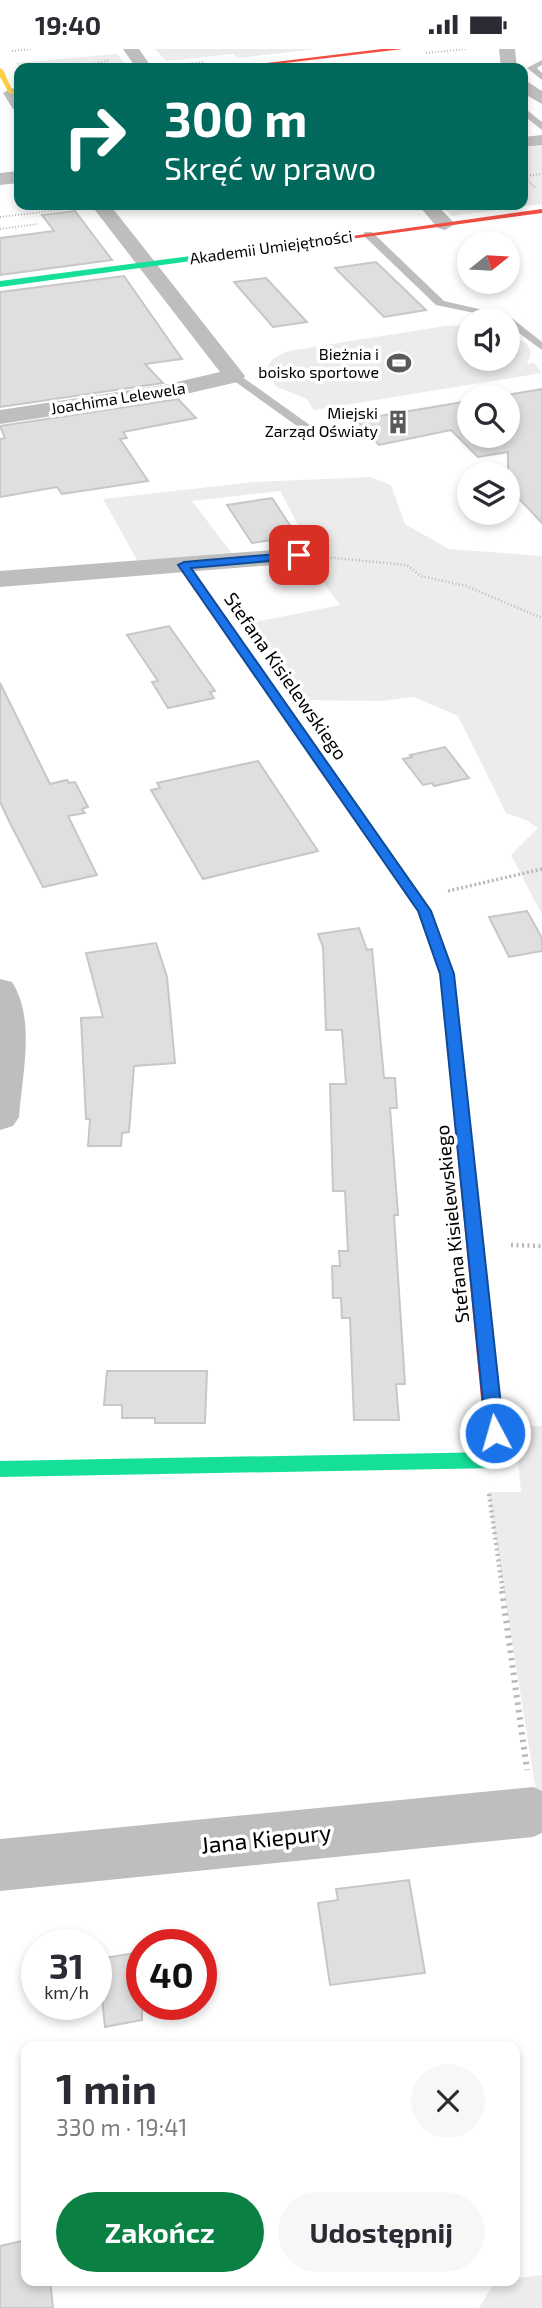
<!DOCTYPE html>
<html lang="pl">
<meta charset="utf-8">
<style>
:root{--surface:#fff;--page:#f7f7f7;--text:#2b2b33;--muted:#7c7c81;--accent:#0b8043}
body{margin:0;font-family:"Exo 2",sans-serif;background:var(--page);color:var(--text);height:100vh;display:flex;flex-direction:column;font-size:26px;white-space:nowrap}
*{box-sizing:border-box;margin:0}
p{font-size:23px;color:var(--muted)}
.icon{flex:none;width:38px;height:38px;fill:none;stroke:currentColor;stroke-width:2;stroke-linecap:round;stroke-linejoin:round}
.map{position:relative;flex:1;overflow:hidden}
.side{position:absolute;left:21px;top:1992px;width:499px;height:245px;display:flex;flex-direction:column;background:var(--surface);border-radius:14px;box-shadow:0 4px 10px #0003}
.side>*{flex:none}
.hud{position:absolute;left:14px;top:14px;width:514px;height:147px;border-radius:14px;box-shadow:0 4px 10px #0003;background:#00695c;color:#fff;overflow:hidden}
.needle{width:46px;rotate:72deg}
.tools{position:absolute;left:457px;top:182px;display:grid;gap:14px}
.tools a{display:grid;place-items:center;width:63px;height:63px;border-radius:50%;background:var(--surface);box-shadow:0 4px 10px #0003;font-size:35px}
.speed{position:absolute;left:21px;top:1880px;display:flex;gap:14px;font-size:35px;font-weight:700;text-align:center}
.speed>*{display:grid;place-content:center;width:91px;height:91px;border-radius:50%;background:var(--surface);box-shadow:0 4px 10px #0003;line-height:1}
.speed small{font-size:18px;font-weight:400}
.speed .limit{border:10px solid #d22;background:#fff;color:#111}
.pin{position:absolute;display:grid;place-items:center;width:60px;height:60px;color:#fff;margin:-30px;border-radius:14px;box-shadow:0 4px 10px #0006}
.me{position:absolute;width:77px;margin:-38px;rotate:354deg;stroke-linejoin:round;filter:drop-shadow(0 0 5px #0008)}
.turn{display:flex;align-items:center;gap:24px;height:147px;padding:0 35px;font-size:32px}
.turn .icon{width:91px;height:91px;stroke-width:2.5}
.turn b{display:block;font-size:49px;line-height:60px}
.round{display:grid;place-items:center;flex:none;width:74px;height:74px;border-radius:37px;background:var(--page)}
.head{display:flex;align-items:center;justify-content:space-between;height:119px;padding:0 35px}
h1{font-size:42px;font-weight:700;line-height:52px}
.primary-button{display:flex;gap:14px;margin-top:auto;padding:14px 35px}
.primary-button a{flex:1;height:80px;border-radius:42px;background:var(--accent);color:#fff;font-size:28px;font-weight:700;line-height:80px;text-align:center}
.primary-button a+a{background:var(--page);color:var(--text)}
.status{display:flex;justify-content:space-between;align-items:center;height:49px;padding:0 35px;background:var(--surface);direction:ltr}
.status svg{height:19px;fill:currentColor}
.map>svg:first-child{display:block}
.green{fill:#ececec}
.building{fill:#dfdfdf;stroke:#c7c7c7;stroke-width:2}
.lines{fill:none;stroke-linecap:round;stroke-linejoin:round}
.path-far4{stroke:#b9b9b9;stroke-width:2;stroke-dasharray:1 2;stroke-linecap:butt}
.path-far3{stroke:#b9b9b9;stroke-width:2.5;stroke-dasharray:1 2.5;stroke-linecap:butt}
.path-far2{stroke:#b9b9b9;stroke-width:3.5;stroke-dasharray:2 2.5;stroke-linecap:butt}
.path-far1{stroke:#b9b9b9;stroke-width:4.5;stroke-dasharray:2 3.5;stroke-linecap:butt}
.path{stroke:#b9b9b9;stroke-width:6;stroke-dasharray:2.5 5;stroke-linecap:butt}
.lane{fill:#bebebe;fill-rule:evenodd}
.street{fill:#bebebe;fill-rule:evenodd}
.fast{fill:#16e098;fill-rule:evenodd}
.slow{fill:#ffcf43;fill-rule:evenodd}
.jam{fill:#f24e42;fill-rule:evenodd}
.route{fill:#1a73e8;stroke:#114b97;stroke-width:2}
.labels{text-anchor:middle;stroke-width:7;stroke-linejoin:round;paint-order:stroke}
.far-street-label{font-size:16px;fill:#000;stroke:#fff}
.far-poi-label{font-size:16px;fill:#000;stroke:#fff;text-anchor:end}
.street-label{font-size:19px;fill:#000;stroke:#fff}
.near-street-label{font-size:23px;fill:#000;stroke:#fff}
</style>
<div class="status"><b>19:40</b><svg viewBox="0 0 49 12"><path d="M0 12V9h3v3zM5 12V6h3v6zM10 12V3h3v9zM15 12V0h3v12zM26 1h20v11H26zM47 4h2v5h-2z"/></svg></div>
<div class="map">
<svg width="542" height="2259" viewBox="0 0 542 2259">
<rect width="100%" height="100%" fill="#fff"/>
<g class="green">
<polygon points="155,0 315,0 238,9 233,5 166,12"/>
<polygon points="117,5 128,19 22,19 15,14"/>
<polygon points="542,96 542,155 452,167 441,156 523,156 523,99"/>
<polygon points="469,276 469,310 508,310 508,283 527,295 531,303 527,315 534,314 542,324 314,361 307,350 277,338 265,321 273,310 288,302 445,277"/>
<polygon points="371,428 391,436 405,475 449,500 542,507 542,866 511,806 538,779 526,771 506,764 458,667 414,648 382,652 300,651 241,576 340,556 307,512 311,500 280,442 192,452 233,506 137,511 103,450 254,433"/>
<polygon points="515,1377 542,1377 542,1741 536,1742 488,1443 521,1443"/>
<polygon points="542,2226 542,2259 479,2259 495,2232"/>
</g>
<g class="building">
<polygon points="75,162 112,211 0,226 0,189 54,182 42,166"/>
<polygon points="376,213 426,261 384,268 335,219"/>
<polygon points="124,227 182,310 145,315 163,334 0,358 0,243"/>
<polygon points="266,229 307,273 273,278 234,233"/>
<polygon points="542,340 542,474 508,438 508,403 478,408 451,381 379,396 356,371 469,352 469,387 508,387 508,348 494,348"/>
<polygon points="178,350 196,369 123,383 127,389 120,390 148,432 62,445 57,438 0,448 0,390 5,389 0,377"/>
<polygon points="272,449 297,487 252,494 227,456"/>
<polygon points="169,577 215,642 210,643 214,649 168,659 152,633 158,632 127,586"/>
<polygon points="0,634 50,735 67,731 69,734 75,733 88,758 82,760 85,764 68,767 97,826 43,838 9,772 0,753"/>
<polygon points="445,698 469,729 434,737 432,734 423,736 403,710 412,708 410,706"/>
<polygon points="258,712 318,802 203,830 151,741 160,739 157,734"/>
<polygon points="527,862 542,889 542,902 509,908 489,868"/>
<polygon points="359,879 367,901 372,900 384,1029 395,1029 397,1059 390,1059 398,1166 394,1166 405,1335 396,1335 399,1371 354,1371 350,1269 342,1269 341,1249 333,1249 332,1217 340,1217 339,1202 348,1202 345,1142 333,1142 330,1035 346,1035 342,981 326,981 323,898 318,885"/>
<polygon points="156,894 167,928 175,1014 134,1017 129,1083 122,1084 121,1097 88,1097 90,1070 86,1070 81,969 103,968 86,904"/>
<polygon points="107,1322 207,1322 205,1374 155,1374 155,1369 122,1369 122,1356 104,1356"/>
<polygon points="409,1831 425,1924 330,1936 318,1854 338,1851 336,1840"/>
<polygon points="142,1903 142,1971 105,1978 98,1910"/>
<polygon points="26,2191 26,2231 50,2231 53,2259 0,2259 0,2197"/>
</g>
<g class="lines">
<g class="path-far4">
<polyline points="12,2 32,0"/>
<polyline points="426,4 467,0"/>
<polyline points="169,17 205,13"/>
<polyline points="63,19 78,19"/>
<polyline points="78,19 110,11"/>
<polyline points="524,127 542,125"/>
<polyline points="523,128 536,139"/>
<polyline points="0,168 76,159"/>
<polyline points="0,180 38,175"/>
</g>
<polyline class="path-far3" points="324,508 407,516 421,527 466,537 542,569"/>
<polyline class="path-far2" points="448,842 542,820"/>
<g class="path-far1">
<polyline points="511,1196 542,1197"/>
<polyline points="489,1445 503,1544"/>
</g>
<polyline class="path" points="502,1542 527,1721"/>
<g class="lane">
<polygon points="542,11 542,16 537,19 542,24 542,31 527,19"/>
<polygon points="523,58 542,73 542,81 523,66"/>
<polygon points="364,183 372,183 444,252 509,267 542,293 542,301 508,276 508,271 436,256 364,187"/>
<polygon points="230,325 238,325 321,384 311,387 230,329"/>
</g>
<g class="street">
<polygon points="123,0 139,0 152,19 136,19"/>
<polygon points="499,0 515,0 517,19 501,19"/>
<polygon points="523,30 542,42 542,55 523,44"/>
<polygon points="12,39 19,42 19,61 13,60 3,44"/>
<polygon points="542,86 542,96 523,98 523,88"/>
<polygon points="19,122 19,134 0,136 0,124"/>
<polygon points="91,156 110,156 245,327 242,332 164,350 0,375 0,361 164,336 220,323"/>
<polygon points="418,156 437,156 455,175 445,181 438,179"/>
<polygon points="299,499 308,501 312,507 308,513 0,538 0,522"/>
<path d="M0,930L12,933C36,970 22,1026 19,1068L13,1077L0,1081Z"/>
<polygon points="533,1738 542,1742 542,1784 533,1788 0,1842 0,1790"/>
</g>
<g class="fast">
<polygon points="328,189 331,189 331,193 0,238 0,232"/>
<polygon points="180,514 188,514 430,859 439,883 437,886 427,886 418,862 179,516"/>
<polygon points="496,1403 502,1406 505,1411 502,1416 496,1419 0,1428 0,1412"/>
</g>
<polygon class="slow" points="0,19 3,21 14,45 9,44 0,28"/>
<g class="jam">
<polygon points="382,0 403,0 243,19 224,19"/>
<polygon points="542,160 542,164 328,193 324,191"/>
<polygon points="432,879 439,883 454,925 505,1411 502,1416 496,1419 490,1416 487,1411 440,925 425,883"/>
</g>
</g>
<polygon class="route" points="299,503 303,504 303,509 191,519 431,862 454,925 504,1384 501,1390 495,1392 488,1390 486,1384 440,925 418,862 178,516 184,513"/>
<defs>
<g id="stadium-bare" transform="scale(1.89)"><path d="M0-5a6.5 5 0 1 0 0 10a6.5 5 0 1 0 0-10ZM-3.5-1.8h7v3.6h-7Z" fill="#595959" stroke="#fff" stroke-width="2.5" paint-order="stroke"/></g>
<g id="building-bare" transform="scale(1.89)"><path d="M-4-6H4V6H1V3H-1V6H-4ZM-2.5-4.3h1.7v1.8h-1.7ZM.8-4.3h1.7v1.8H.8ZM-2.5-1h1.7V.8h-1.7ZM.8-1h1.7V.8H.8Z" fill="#595959" stroke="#fff" stroke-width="2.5" paint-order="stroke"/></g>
</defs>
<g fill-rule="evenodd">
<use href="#stadium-bare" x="399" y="314"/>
<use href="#building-bare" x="398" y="373"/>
</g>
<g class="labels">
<g class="far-street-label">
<text transform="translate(271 198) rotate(-8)" y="6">Akademii Umiejętności</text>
<text transform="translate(118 349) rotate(-9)" y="6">Joachima Lelewela</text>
</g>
<g class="far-poi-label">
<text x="379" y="311">Bieżnia i<tspan x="379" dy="18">boisko sportowe</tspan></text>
<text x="378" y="370">Miejski<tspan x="378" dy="18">Zarząd Oświaty</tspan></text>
</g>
<g class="street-label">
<text transform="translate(286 627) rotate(55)" y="7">Stefana Kisielewskiego</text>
<text transform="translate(452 1175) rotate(-96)" y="7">Stefana Kisielewskiego</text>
</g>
<g class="near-street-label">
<text transform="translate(266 1790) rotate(-6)" y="8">Jana Kiepury</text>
</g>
</g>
</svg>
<div class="tools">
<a><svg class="needle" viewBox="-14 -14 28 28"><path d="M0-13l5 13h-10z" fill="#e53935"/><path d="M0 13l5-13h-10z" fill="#7c7c81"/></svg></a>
<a><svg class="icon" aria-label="sound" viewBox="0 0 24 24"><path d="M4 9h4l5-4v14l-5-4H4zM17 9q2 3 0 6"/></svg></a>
<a><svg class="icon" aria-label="search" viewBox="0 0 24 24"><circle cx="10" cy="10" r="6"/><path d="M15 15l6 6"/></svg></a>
<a><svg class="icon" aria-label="layers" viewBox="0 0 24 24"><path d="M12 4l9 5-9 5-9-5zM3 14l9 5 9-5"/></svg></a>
</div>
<div class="speed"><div>31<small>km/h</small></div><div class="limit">40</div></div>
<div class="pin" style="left:299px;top:506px;background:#d93025"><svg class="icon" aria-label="arrive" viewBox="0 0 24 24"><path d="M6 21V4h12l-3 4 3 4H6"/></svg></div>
<svg class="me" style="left:495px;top:1384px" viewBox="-20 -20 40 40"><circle r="17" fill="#1a73e8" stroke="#fff" stroke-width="3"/><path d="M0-11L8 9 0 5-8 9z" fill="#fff"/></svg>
<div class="hud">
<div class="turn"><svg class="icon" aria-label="right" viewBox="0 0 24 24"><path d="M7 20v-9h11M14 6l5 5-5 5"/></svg><div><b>300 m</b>Skręć w prawo</div></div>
</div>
<section class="side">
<div class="head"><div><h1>1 min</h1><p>330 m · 19:41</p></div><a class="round"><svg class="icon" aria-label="close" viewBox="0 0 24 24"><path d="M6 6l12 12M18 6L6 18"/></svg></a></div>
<div class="primary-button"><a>Zakończ</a><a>Udostępnij</a></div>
</section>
</div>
